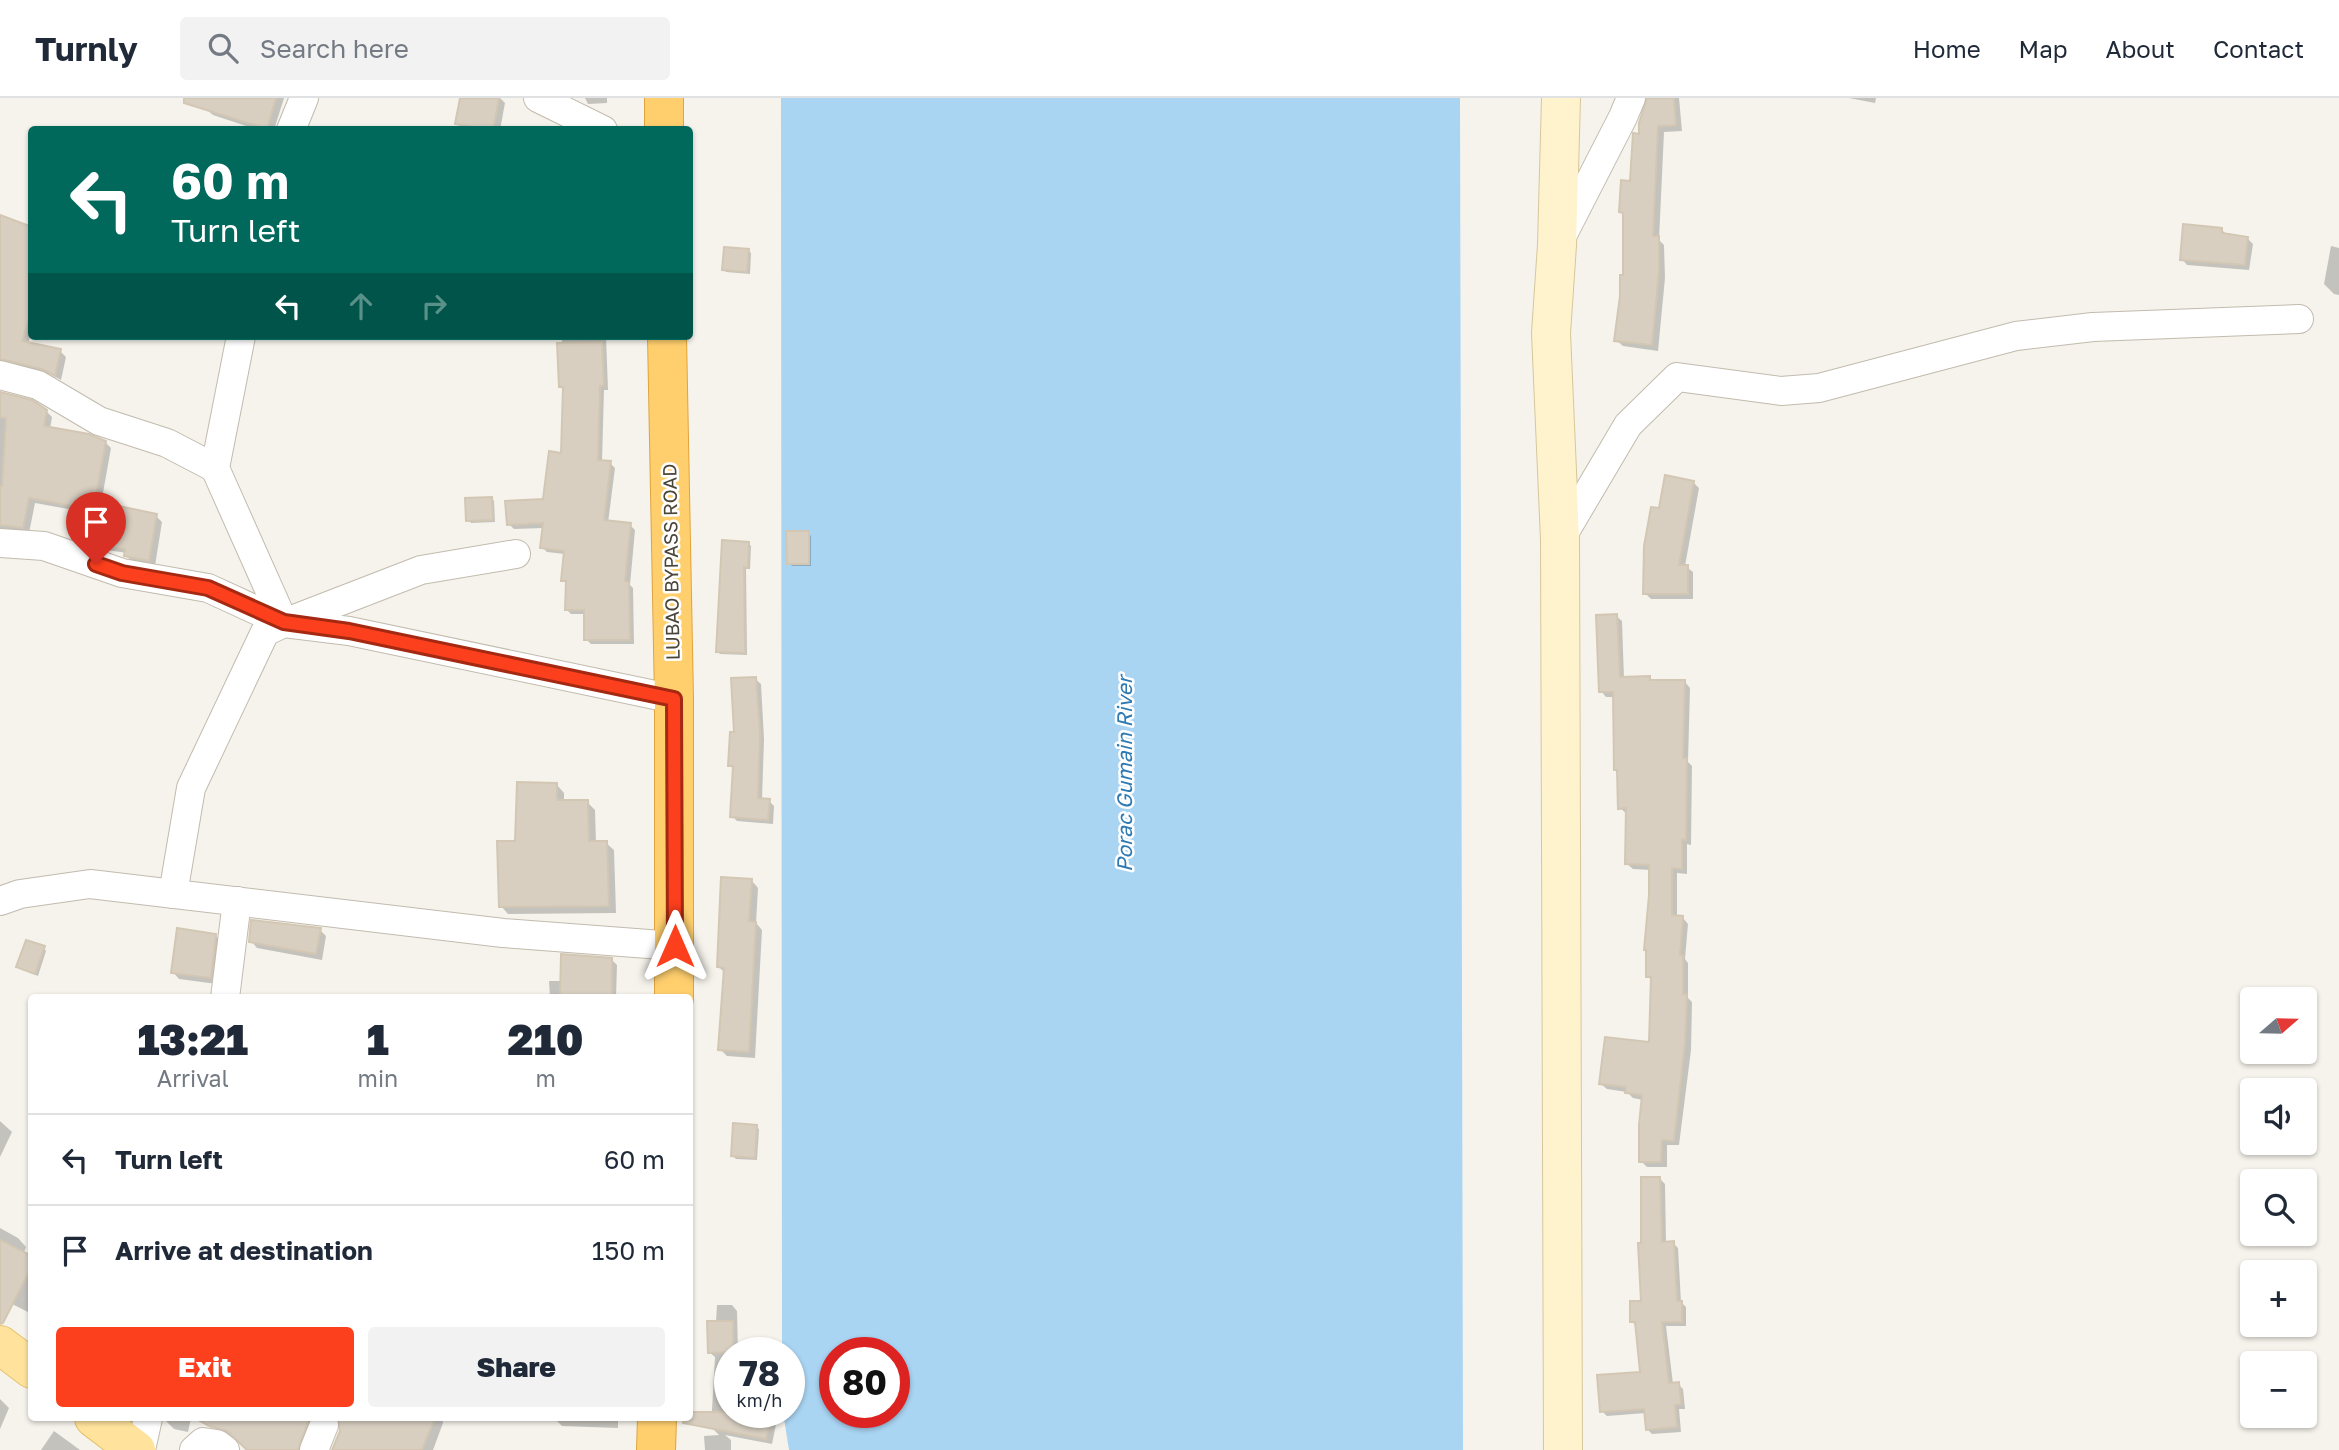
<!DOCTYPE html>
<meta charset="utf-8">
<style>
:root{--surface:#fff;--page:#f2f2f3;--text:#1f2937;--muted:#747a83;--line:#e0e1e3;--accent:#fc3f1d}
body{margin:0;font-family:"Golos Text",sans-serif;background:var(--page);color:var(--text);height:100vh;display:flex;flex-direction:column;font-size:26px;white-space:nowrap}
*{box-sizing:border-box;margin:0}
p{font-size:23px;color:var(--muted)}
.icon{flex:none;width:38px;height:38px;fill:none;stroke:currentColor;stroke-width:2;stroke-linecap:round;stroke-linejoin:round}
.map{position:relative;flex:1;overflow:hidden}
.details{position:absolute;left:28px;top:896px;width:665px;height:427px;display:flex;flex-direction:column;background:var(--surface);border-radius:7px;box-shadow:0 2px 5px #0004}
.details>*{flex:none}
.banner{position:absolute;left:28px;top:28px;width:665px;height:214px;border-radius:7px;box-shadow:0 2px 5px #0004;background:#00695c;color:#fff;overflow:hidden}
.needle{width:46px;rotate:70deg}
.fabs{position:absolute;left:2240px;top:889px;display:grid;gap:14px}
.fabs a{display:grid;place-items:center;width:77px;height:77px;border-radius:7px;background:var(--surface);box-shadow:0 2px 5px #0004;font-size:35px}
.speed{position:absolute;left:714px;top:1239px;display:flex;gap:14px;font-size:35px;font-weight:700;text-align:center}
.speed>*{display:grid;place-content:center;width:91px;height:91px;border-radius:50%;background:var(--surface);box-shadow:0 2px 5px #0004;line-height:1}
.speed small{font-size:18px;font-weight:400}
.speed .limit{border:10px solid #d22;background:#fff;color:#111}
.pin{position:absolute;display:grid;place-items:center;width:60px;height:60px;color:#fff;margin:-72px -30px;border-radius:50% 50% 50% 0;rotate:-45deg;box-shadow:0 0 7px #0007}
.pin .icon{rotate:45deg}
.me{position:absolute;width:77px;margin:-38px;rotate:0deg;stroke-linejoin:round;filter:drop-shadow(0 0 5px #0008)}
.turn{display:flex;align-items:center;gap:24px;height:147px;padding:0 28px;font-size:32px}
.turn .icon{width:91px;height:91px;stroke-width:2.5}
.turn b{display:block;font-size:49px;line-height:60px}
.lanes{display:flex;align-items:center;height:66px;padding:0 28px;background:#0003;justify-content:center;gap:35px;direction:ltr}
.lanes .off{opacity:.35}
.eta{display:flex;justify-content:space-evenly;align-items:center;height:119px;text-align:center}
.eta b{font-size:42px;font-weight:800;line-height:49px}
.cta{display:flex;gap:14px;margin-top:auto;padding:14px 28px}
.cta a{flex:1;height:80px;border-radius:7px;background:var(--accent);color:#fff;font-size:28px;font-weight:800;line-height:80px;text-align:center}
.cta a+a{background:var(--page);color:var(--text)}
ul{padding:0;list-style:none}
li{display:flex;align-items:center;gap:21px;height:91px;padding:0 28px;border-top:2px solid var(--line)}
li div{flex:1}
li b{display:block;font-size:26px}
li em{font-style:normal}
header{display:flex;align-items:center;gap:42px;box-sizing:border-box;height:98px;padding:0 35px;background:var(--surface);border-bottom:2px solid var(--line)}
header strong{font-size:33px}
nav{display:flex;gap:38px;margin-inline-start:auto;font-size:24px}
.search{width:490px;height:63px;background:var(--page);display:flex;align-items:center;gap:18px;box-sizing:border-box;padding:0 24px;border-radius:7px;color:var(--muted);font-size:26px}
.map>svg:first-child{display:block}
.water{fill:#a9d4f2;fill-rule:evenodd}
.shadow{fill:#0003}
.building{fill:#d8cfc1;stroke:#d3c7b4;stroke-width:2}
.lines{fill:none;stroke-linecap:round;stroke-linejoin:round}
.street-casing{stroke:#c2bbae;stroke-width:30}
.secondary-casing{stroke:#d6c79b;stroke-width:40}
.primary-casing{stroke:#e6c16a;stroke-width:40}
.highway-casing{stroke:#e0a43c;stroke-width:40}
.street{stroke:#fff;stroke-width:28}
.secondary{stroke:#fff3cd;stroke-width:38}
.primary{stroke:#ffe39c;stroke-width:38}
.highway{stroke:#ffcf6e;stroke-width:38}
.route-casing{stroke:#a42913;stroke-width:18}
.route{stroke:#fc3f1d;stroke-width:12}
.labels{text-anchor:middle;stroke-width:5;stroke-linejoin:round;paint-order:stroke}
.street-label{font-size:19px;fill:#4b4439;stroke:#fff}
.water-label{font-size:21px;font-style:italic;fill:#2e7ab2;stroke:#fff}
</style>
<header>
<strong>Turnly</strong>
<div class="search"><svg class="icon" aria-label="search" viewBox="0 0 24 24"><circle cx="10" cy="10" r="6"/><path d="M15 15l6 6"/></svg>Search here</div>
<nav><a>Home</a><a>Map</a><a>About</a><a>Contact</a></nav>
</header>
<div class="map">
<svg width="2339" height="1352" viewBox="0 0 2339 1352">
<rect width="100%" height="100%" fill="#f6f3ec"/>
<path class="water" d="M781,0H1460L1463,1352H789L783,1314H789V1255H782ZM835,1255H894V1314H835Z"/>
<g class="shadow">
<polygon points="210,0 284,0 274,32 258,32 213,17 206,11"/>
<polygon points="461,0 500,0 505,5 500,32 463,32 457,25"/>
<polygon points="585,0 607,0 607,5 588,6"/>
<polygon points="1648,0 1679,0 1682,33 1664,34 1659,142 1664,147 1665,180 1658,253 1623,248 1616,242 1625,178 1625,117 1621,114 1632,85"/>
<polygon points="1849,0 1876,0 1875,5"/>
<polygon points="2222,132 2228,138 2247,140 2253,146 2249,172 2187,167 2182,161"/>
<polygon points="0,137 32,143 32,233 28,246 60,253 66,259 61,282 50,276 3,266 0,267"/>
<polygon points="2331,148 2339,150 2339,197 2334,196 2324,186"/>
<polygon points="748,152 751,155 750,176 726,174 724,171"/>
<polygon points="562,238 606,238 608,292 604,292 602,364 610,365 615,370 608,425 630,427 635,432 630,487 633,490 634,546 591,546 586,541 586,516 571,516 566,511 567,487 563,482 565,456 547,454 542,449 544,430 514,431 509,426 544,402 563,357 565,292 561,288"/>
<polygon points="0,296 46,313 52,319 50,331 105,344 111,350 101,406 156,418 162,424 155,468 132,463 126,458 127,455 100,451 94,445 96,438 87,432 90,415 35,405 29,435 0,430"/>
<polygon points="1693,384 1699,390 1685,468 1693,474 1693,501 1651,501 1645,495 1660,413"/>
<polygon points="492,401 494,403 495,424 471,425 468,422"/>
<polygon points="808,435 811,438 811,468 792,468 789,465"/>
<polygon points="749,446 751,448 750,471 746,471 747,557 720,556 718,554"/>
<polygon points="1616,518 1622,523 1624,581 1650,580 1654,584 1685,584 1690,590 1688,664 1692,668 1691,747 1687,746 1687,776 1677,775 1677,819 1683,820 1688,826 1685,861 1688,865 1688,900 1692,904 1691,952 1679,1047 1667,1047 1667,1069 1647,1069 1641,1063 1643,1002 1633,1000 1627,994 1607,991 1601,986 1650,946 1653,883 1648,879 1650,772 1633,771 1627,766 1627,716 1620,710 1618,674 1616,671 1615,599 1606,599 1601,593"/>
<polygon points="755,581 761,586 764,641 762,702 769,703 774,708 773,726 737,723 732,718 735,672 729,667 736,636"/>
<polygon points="557,687 564,695 564,704 587,704 595,712 596,745 606,745 614,752 616,815 508,816 501,808 517,745"/>
<polygon points="752,783 758,790 756,825 762,832 755,960 727,958 720,951 725,875 718,868"/>
<polygon points="320,832 326,838 322,862 257,850 251,843"/>
<polygon points="215,837 222,844 217,886 179,881 173,874"/>
<polygon points="44,850 46,853 38,878 18,869"/>
<polygon points="612,862 617,867 616,900 550,900 549,883 563,883"/>
<polygon points="0,1023 12,1034 0,1059"/>
<polygon points="756,1029 759,1031 757,1062 736,1061 733,1058"/>
<polygon points="1660,1081 1665,1086 1666,1145 1673,1145 1678,1150 1681,1204 1686,1209 1686,1228 1666,1228 1673,1286 1678,1286 1683,1291 1685,1311 1679,1311 1681,1334 1652,1336 1647,1331 1646,1315 1607,1318 1602,1313 1641,1276 1637,1228 1631,1223 1643,1204 1643,1147"/>
<polygon points="0,1130 18,1140 26,1149 21,1162 32,1168 32,1216 0,1200"/>
<polygon points="717,1207 732,1207 737,1213 738,1255 730,1255 730,1314 775,1314 778,1317 772,1346 725,1337 731,1342 731,1352 705,1352 704,1338 719,1337 711,1329 715,1259 709,1254 716,1224"/>
<polygon points="0,1301 9,1310 0,1331"/>
<polygon points="166,1320 191,1320 188,1334 174,1331 166,1323"/>
<polygon points="222,1320 325,1320 308,1352 247,1352 236,1340 224,1336 216,1329"/>
<polygon points="340,1320 442,1320 443,1325 433,1352 333,1352 341,1333"/>
<polygon points="557,1320 618,1320 618,1330 562,1328 557,1323"/>
<polygon points="54,1333 80,1352 41,1352"/>
</g>
<g class="building">
<polygon points="184,0 276,0 267,31 184,5"/>
<polygon points="460,0 499,0 493,32 455,26"/>
<polygon points="1647,0 1674,0 1676,27 1658,28 1653,138 1659,138 1659,173 1652,247 1614,243 1620,198 1620,177 1623,177 1623,115 1619,114 1621,82 1630,83 1633,35 1639,36 1639,25"/>
<polygon points="0,117 32,129 32,210 22,243 61,251 55,278 42,271 0,261"/>
<polygon points="2183,126 2222,130 2222,135 2248,139 2245,167 2180,162"/>
<polygon points="724,149 749,151 747,174 722,172"/>
<polygon points="602,244 604,287 600,288 598,362 611,363 604,422 631,425 625,483 629,484 630,542 584,542 584,512 565,512 566,483 561,483 564,453 540,450 543,425 507,427 505,403 543,401 549,353 561,355 563,289 559,289 557,245"/>
<polygon points="0,294 32,302 47,312 44,328 89,336 106,343 95,403 157,416 149,463 124,458 125,451 93,446 94,434 85,432 89,411 29,400 23,430 0,427 0,388 2,388 6,320 0,319"/>
<polygon points="1665,377 1694,383 1679,467 1688,467 1688,496 1643,496 1644,448 1651,409 1659,410"/>
<polygon points="492,399 493,422 466,423 465,400"/>
<polygon points="786,433 809,433 809,466 787,466"/>
<polygon points="722,442 749,444 748,470 744,469 745,555 716,554"/>
<polygon points="1617,516 1620,579 1650,578 1650,582 1685,582 1683,660 1687,660 1686,742 1682,741 1682,771 1672,770 1672,817 1683,818 1680,857 1683,857 1683,896 1687,896 1685,945 1674,1043 1662,1042 1661,1064 1639,1064 1639,1027 1642,997 1625,995 1626,989 1599,986 1605,939 1649,944 1651,879 1646,879 1646,852 1644,852 1649,797 1649,767 1625,766 1626,710 1618,711 1617,672 1614,672 1613,594 1599,594 1596,517"/>
<polygon points="756,579 760,635 758,700 770,701 768,722 730,719 733,668 728,668 730,634 734,634 731,580"/>
<polygon points="517,684 557,685 557,702 588,702 589,743 607,743 609,808 499,809 497,743 515,743"/>
<polygon points="721,779 752,781 749,823 756,824 749,954 718,952 724,870 717,869"/>
<polygon points="251,822 321,830 316,856 249,844"/>
<polygon points="177,830 216,836 211,880 171,875"/>
<polygon points="26,842 45,848 35,876 16,869"/>
<polygon points="561,856 612,860 612,900 560,900"/>
<polygon points="733,1025 757,1027 755,1060 731,1058"/>
<polygon points="1641,1079 1660,1079 1662,1144 1674,1143 1677,1203 1682,1203 1682,1224 1662,1224 1669,1285 1679,1284 1681,1306 1675,1307 1677,1329 1646,1332 1644,1311 1600,1314 1597,1277 1640,1274 1635,1224 1630,1224 1630,1203 1641,1203 1638,1145 1641,1145"/>
<polygon points="0,1142 32,1158 32,1168 3,1225 0,1226"/>
<polygon points="707,1223 733,1223 733,1254 708,1255"/>
<polygon points="690,1314 772,1314 766,1341 683,1325 684,1320 690,1320"/>
<polygon points="195,1320 309,1320 298,1352 247,1352 227,1333 209,1328"/>
<polygon points="338,1320 435,1320 422,1352 332,1352 340,1333"/>
</g>
<g class="lines">
<g class="street-casing">
<g id="street">
<polyline points="538,0 603,32"/>
<polyline points="291,32 304,0"/>
<polyline points="1560,142 1623,19 1631,0"/>
<polyline points="241,238 215,370 284,525"/>
<polyline points="0,277 38,287 99,323 167,345 215,370"/>
<polyline points="1560,442 1628,327 1677,279 1781,293 1819,290 2016,238 2093,229 2299,221"/>
<polyline points="0,445 44,448 122,475 208,490 284,525 421,472 516,456"/>
<polyline points="173,796 191,690 265,534 284,525 349,533 674,601"/>
<polyline points="0,803 20,796 90,786 503,835 675,848"/>
<polyline points="225,900 237,803"/>
<polyline points="141,1352 148,1320"/>
<polyline points="194,1352 203,1344 217,1346 225,1352"/>
<polyline points="314,1352 324,1327"/>
</g>
</g>
<g class="secondary-casing">
<polyline id="secondary" points="1561,0 1557,147 1551,235 1560,442 1563,1352"/>
</g>
<g class="primary-casing">
<g id="primary">
<polyline points="0,1247 32,1271"/>
<polyline points="94,1320 136,1352"/>
</g>
</g>
<g class="highway-casing">
<g id="highway">
<polyline points="664,0 664,32"/>
<polyline points="667,238 674,601 674,900"/>
<polyline points="656,1352 657,1320"/>
</g>
</g>
<use href="#street" class="street"/>
<use href="#secondary" class="secondary"/>
<use href="#primary" class="primary"/>
<use href="#highway" class="highway"/>
</g>
<g class="lines">
<g class="route-casing">
<polyline id="route" points="96,466 122,475 208,490 284,524 349,533 674,601 675,848"/>
</g>
<use href="#route" class="route"/>
</g>
<g class="labels">
<g class="street-label">
<text transform="translate(671 464) rotate(-91)" y="7">LUBAO BYPASS ROAD</text>
</g>
<g class="water-label">
<text transform="translate(1125 676) rotate(-90)" y="7">Porac Gumain River</text>
</g>
</g>
</svg>
<div class="fabs">
<a><svg class="needle" viewBox="-14 -14 28 28"><path d="M0-13l5 13h-10z" fill="#e53935"/><path d="M0 13l5-13h-10z" fill="#747a83"/></svg></a>
<a><svg class="icon" aria-label="sound" viewBox="0 0 24 24"><path d="M4 9h4l5-4v14l-5-4H4zM17 9q2 3 0 6"/></svg></a>
<a><svg class="icon" aria-label="search" viewBox="0 0 24 24"><circle cx="10" cy="10" r="6"/><path d="M15 15l6 6"/></svg></a>
<a>+</a>
<a>−</a>
</div>
<div class="speed"><div>78<small>km/h</small></div><div class="limit">80</div></div>
<div class="pin" style="left:96px;top:466px;background:#d93025"><svg class="icon" aria-label="arrive" viewBox="0 0 24 24"><path d="M6 21V4h12l-3 4 3 4H6"/></svg></div>
<svg class="me" style="left:675px;top:848px" viewBox="-20 -20 40 40"><path d="M0-17L14 15 0 8-14 15z" fill="#fc3f1d" stroke="#fff" stroke-width="4"/></svg>
<div class="banner">
<div class="turn"><svg class="icon" aria-label="left" viewBox="0 0 24 24"><path d="M17 20v-9H6M10 6l-5 5 5 5"/></svg><div><b>60 m</b>Turn left</div></div>
<div class="lanes"><svg class="icon" aria-label="left" viewBox="0 0 24 24"><path d="M17 20v-9H6M10 6l-5 5 5 5"/></svg><svg class="icon off" aria-label="ahead" viewBox="0 0 24 24"><path d="M12 20V5M6 11l6-6 6 6"/></svg><svg class="icon off" aria-label="right" viewBox="0 0 24 24"><path d="M7 20v-9h11M14 6l5 5-5 5"/></svg></div>
</div>
<section class="details">
<div class="eta">
<div><b>13:21</b><p>Arrival</p></div>
<div><b>1</b><p>min</p></div>
<div><b>210</b><p>m</p></div>
</div>
<ul>
<li><svg class="icon" aria-label="left" viewBox="0 0 24 24"><path d="M17 20v-9H6M10 6l-5 5 5 5"/></svg><div><b>Turn left</b></div><em>60 m</em></li>
<li><svg class="icon" aria-label="arrive" viewBox="0 0 24 24"><path d="M6 21V4h12l-3 4 3 4H6"/></svg><div><b>Arrive at destination</b></div><em>150 m</em></li>
</ul>
<div class="cta"><a>Exit</a><a>Share</a></div>
</section>
</div>
